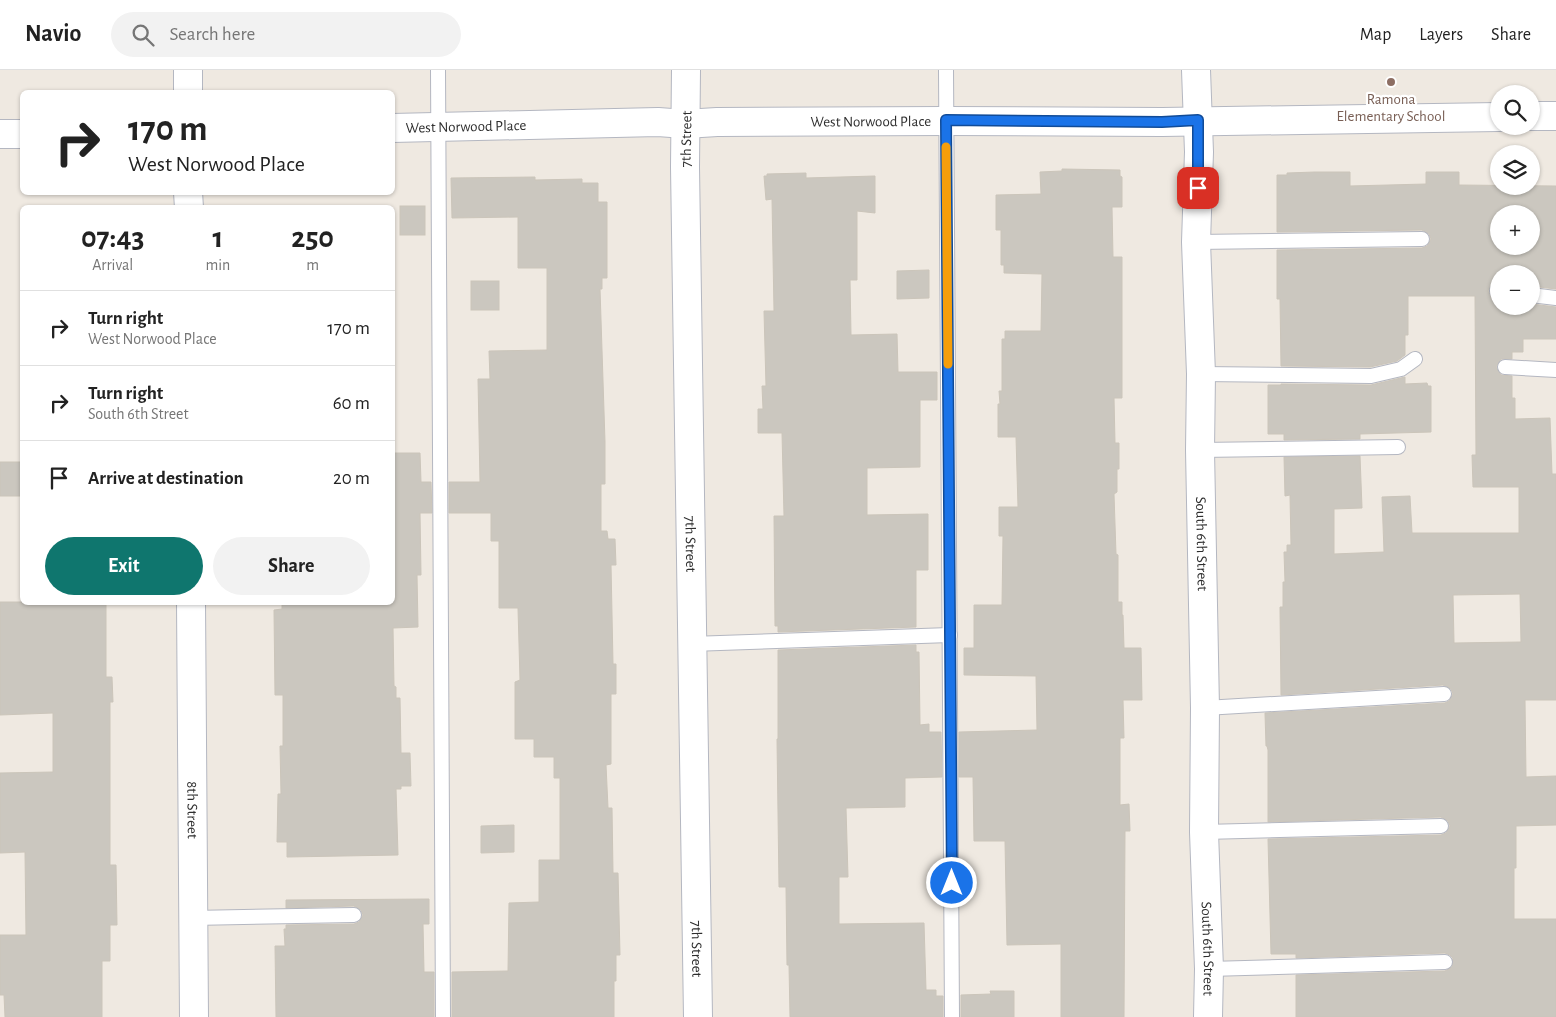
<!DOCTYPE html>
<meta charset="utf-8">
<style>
:root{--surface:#fff;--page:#f2f2f2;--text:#222;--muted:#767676;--line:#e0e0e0;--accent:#0f766e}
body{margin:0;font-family:"Alegreya Sans",sans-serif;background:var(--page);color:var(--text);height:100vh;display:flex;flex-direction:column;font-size:19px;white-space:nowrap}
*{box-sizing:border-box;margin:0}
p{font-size:16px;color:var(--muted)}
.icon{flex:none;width:28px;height:28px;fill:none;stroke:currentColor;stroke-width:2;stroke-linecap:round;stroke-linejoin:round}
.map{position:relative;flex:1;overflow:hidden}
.sheet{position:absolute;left:20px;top:135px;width:375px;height:400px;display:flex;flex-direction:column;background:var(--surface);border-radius:8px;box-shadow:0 1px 4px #0004}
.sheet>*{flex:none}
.top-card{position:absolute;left:20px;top:20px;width:375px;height:105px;border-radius:8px;box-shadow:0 1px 4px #0004;background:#fff;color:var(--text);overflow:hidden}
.fabs{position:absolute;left:1490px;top:15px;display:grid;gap:10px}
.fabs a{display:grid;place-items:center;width:50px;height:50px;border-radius:50%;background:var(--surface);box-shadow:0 1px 4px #0004;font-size:25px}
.pin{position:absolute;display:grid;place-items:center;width:42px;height:42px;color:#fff;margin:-21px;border-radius:10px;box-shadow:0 2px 8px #0006}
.me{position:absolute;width:55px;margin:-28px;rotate:0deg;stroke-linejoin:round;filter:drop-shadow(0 0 4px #0008)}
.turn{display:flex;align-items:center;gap:18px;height:105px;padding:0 25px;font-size:22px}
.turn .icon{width:65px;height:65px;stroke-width:2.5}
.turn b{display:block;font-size:35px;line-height:42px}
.eta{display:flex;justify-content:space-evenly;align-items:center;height:85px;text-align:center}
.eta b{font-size:30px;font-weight:700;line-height:35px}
.button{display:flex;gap:10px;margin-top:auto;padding:10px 25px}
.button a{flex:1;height:58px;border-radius:30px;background:var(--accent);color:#fff;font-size:20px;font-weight:700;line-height:58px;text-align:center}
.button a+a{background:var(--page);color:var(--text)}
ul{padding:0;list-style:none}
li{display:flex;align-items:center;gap:15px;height:75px;padding:0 25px;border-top:1px solid var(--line)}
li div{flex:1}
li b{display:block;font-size:19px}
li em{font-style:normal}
header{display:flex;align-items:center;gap:30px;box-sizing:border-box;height:70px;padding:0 25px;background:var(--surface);border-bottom:1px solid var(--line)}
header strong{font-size:24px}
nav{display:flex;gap:28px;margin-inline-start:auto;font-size:18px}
.search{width:350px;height:45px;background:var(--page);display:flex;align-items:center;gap:12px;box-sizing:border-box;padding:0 18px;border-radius:28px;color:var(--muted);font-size:19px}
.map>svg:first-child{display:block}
.building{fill:#cbc7bf;stroke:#cbc5ba;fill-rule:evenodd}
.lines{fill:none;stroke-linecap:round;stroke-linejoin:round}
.lane-casing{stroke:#b4b7c1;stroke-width:16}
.street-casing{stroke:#b4b7c1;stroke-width:30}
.secondary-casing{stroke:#b4b7c1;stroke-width:30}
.lane{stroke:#fff;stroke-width:14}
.street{stroke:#fff;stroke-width:28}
.secondary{stroke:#fff;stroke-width:28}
.route-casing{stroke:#114b97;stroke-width:12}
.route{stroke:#1a73e8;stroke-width:9}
.slow{stroke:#f59e0b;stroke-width:9}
.education-dot{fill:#8d6e63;stroke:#fff;stroke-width:2}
.labels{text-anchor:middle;stroke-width:4.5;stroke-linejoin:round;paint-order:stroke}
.education-label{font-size:15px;fill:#785e54;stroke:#fff}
.street-label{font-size:15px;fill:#2e2e2e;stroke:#fff}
</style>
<header>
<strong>Navio</strong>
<div class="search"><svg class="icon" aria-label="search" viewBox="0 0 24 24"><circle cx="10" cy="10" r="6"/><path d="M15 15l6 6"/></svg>Search here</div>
<nav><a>Map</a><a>Layers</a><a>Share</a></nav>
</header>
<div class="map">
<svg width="1556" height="947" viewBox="0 0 1556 947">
<rect width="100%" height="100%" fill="#efe9e1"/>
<g class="building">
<polygon points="1062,99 1120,100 1120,106 1122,107 1122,137 1112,137 1113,187 1122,187 1122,328 1114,328 1115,373 1119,373 1119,399 1117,399 1117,422 1114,424 1116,484 1118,485 1118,532 1122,532 1122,545 1123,545 1124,578 1141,578 1142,630 1123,630 1124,668 1120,668 1120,735 1129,734 1130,761 1125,761 1124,947 1061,947 1061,874 1007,875 1005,771 974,771 973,707 959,707 959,662 1037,660 1036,606 964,605 964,578 974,578 974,535 1002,535 1003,466 999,466 999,437 1018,437 1016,367 998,367 998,334 1000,334 999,321 1002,321 1002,269 1005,269 1005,261 1041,261 1042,204 1004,203 1004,195 1001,195 1001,160 996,160 996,125 1041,124 1040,102 1062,101"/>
<path d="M1315,102H1350V116L1426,114V102H1459V115L1556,116V219L1531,216V204H1499V212L1492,214L1488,221L1492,228L1499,230V236H1531V234L1556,237V269H1523V282H1512V289H1501L1496,297L1501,305L1512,306V328H1515V349L1550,348L1552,404H1556V630H1525L1526,707L1556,706V755L1516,756V798H1514V849H1556V947H1296V905L1445,901L1452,897L1453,888L1450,885L1445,883L1296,888V884H1271L1268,769L1441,765L1446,763L1450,756L1448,751L1441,747L1268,752V680L1267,676H1266L1265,643L1445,633L1449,631L1453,624L1451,619L1443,615L1281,625L1280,537H1283V512H1285L1284,482H1287V475H1291L1290,425L1285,426L1284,387L1360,386L1362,438L1334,439V484L1384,482L1382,427L1410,426L1412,463H1519V417H1473L1472,385H1476L1475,226H1408V265H1405V285L1397,291L1370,297L1281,296L1280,229H1277V180L1422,178L1427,176L1431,169L1429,164L1422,160L1277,162V105H1287V103ZM1499,144H1531V176H1499ZM1520,524L1521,572L1454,573L1453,525Z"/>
<polygon points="806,103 806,108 875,106 875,143 857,141 857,210 850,210 851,265 897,264 898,302 937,302 937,330 920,330 920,397 867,398 867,445 928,444 928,500 916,500 916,557 778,562 778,556 775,556 774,446 784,446 782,363 758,363 758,339 763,339 762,316 766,316 764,241 774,241 772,129 766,130 764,106 767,106 767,104"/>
<polygon points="535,107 535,110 582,109 582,113 598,113 598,132 607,132 607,208 602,208 602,219 600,219 605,372 605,414 601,414 601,461 607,461 608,469 615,469 616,495 611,495 613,594 616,594 616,624 611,624 611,694 606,695 608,738 612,738 613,803 618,803 620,885 616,885 616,911 614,911 614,947 452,947 452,902 508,901 509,833 539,832 539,790 560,790 560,708 554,708 554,687 534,687 534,669 515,669 515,612 520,610 518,538 499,538 499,471 491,471 491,443 449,443 449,412 480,412 478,309 490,309 489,281 547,280 547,198 518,198 518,147 452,148 451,108"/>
<rect x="400" y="136" width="25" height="29"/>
<polygon points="929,200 929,228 897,229 897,201"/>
<rect x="471" y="211" width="28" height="29"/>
<polygon points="1405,307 1405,314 1427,313 1428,316 1431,316 1431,362 1360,364 1360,369 1284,370 1284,364 1268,364 1268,315 1281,315 1281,314 1371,315"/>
<polygon points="392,383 420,383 421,412 431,412 432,443 420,443 421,505 417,505 418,557 393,558 394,616 396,617 396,628 400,628 401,683 410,683 411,716 401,716 401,719 396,719 398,785 287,787 287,772 277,772 278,724 281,724 280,676 283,676 283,625 275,625 274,540 282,539 282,532 392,532"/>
<rect x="0" y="392" width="22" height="34"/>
<polygon points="0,532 106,532 106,607 112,607 113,632 110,632 110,795 116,795 117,855 110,855 110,891 102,891 102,947 5,947 4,925 0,925 0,865 26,865 25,782 0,783 0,703 53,702 53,643 0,645"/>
<polygon points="916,575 916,582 919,582 920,655 929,654 929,662 941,662 942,707 905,708 905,737 846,738 848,807 839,807 839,854 924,853 926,920 936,920 936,926 943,926 943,947 790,947 789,895 787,895 786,817 779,817 777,669 778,669 778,580"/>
<polygon points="514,755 514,782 481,783 481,756"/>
<polygon points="429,829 429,854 423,854 424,902 434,902 434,947 276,947 275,876 285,876 284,859 286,859 286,855 354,854 359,852 363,845 361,840 354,836 286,838 286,830"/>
<polygon points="990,921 1014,921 1014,947 961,947 961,925 991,924"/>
</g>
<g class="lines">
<g class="lane-casing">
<g id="lane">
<polyline points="438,0 443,947"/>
<polyline points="946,0 952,947"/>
<polyline points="1196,172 1422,169"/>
<polyline points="1497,221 1499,221"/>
<polyline points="1531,225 1556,228"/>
<polyline points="1505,297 1556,300"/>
<polyline points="1201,304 1371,306 1401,299 1415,289"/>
<polyline points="1200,380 1398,377"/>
<polyline points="691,574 950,565"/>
<polyline points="1205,638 1444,624"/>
<polyline points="1204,762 1441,756"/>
<polyline points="192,848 354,845"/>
<polyline points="1209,899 1445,892"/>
</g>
</g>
<g class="street-casing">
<g id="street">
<polyline points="188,0 188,22"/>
<path id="s1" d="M686,0L685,97L698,947"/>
<polyline points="1531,46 1556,46"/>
<path id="s2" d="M392,58L658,52L685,54L717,52L946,51L1162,52L1499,47"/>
<polyline points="0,64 22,64"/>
<polyline points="188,122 189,138"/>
<path id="s3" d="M191,532L194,947"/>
</g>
</g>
<g class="secondary-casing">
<g id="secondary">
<path id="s4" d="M1196,0L1199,82L1196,172L1201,304L1200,380L1205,638L1204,762L1209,899L1208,947"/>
</g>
</g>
<use href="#lane" class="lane"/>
<use href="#street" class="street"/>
<use href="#secondary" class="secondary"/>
</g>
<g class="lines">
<g class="route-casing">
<polyline id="route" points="952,813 946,50 1162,52 1198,50 1198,118"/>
</g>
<use href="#route" class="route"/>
<polyline class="slow" points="946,77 948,294"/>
</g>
<circle class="education-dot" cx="1391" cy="12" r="5"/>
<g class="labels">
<g class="education-label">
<text x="1391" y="34">Ramona<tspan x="1391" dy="17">Elementary School</tspan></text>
</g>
<g class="street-label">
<text dy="5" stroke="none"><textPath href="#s2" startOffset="479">West Norwood Place</textPath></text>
<text dy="5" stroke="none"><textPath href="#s2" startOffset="74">West Norwood Place</textPath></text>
<text transform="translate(686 69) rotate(-89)" y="5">7th Street</text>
<text dy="5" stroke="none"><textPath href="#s1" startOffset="474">7th Street</textPath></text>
<text dy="5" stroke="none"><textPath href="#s4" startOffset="474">South 6th Street</textPath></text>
<text dy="5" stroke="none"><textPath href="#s3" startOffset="208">8th Street</textPath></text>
<text dy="5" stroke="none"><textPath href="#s1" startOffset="879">7th Street</textPath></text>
<text dy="5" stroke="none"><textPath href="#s4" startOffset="879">South 6th Street</textPath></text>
</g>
</g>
</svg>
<div class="fabs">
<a><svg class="icon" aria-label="search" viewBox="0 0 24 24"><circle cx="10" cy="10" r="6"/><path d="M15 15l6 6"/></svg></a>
<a><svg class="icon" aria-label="layers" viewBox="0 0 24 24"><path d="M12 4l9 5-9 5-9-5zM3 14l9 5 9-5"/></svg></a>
<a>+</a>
<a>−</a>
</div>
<div class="pin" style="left:1198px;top:118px;background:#d93025"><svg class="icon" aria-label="arrive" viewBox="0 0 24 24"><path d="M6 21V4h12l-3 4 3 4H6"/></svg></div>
<svg class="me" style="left:952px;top:813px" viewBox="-20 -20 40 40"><circle r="17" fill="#1a73e8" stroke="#fff" stroke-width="3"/><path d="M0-11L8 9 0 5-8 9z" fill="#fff"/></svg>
<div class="top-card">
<div class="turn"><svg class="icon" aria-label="right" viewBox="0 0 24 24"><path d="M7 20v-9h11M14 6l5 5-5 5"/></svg><div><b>170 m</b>West Norwood Place</div></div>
</div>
<section class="sheet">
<div class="eta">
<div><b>07:43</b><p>Arrival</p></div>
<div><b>1</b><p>min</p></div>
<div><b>250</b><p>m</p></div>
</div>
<ul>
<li><svg class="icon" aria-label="right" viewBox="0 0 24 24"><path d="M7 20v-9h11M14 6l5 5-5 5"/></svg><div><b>Turn right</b><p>West Norwood Place</p></div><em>170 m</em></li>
<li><svg class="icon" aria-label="right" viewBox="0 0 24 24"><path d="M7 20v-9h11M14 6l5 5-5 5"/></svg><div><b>Turn right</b><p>South 6th Street</p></div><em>60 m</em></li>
<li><svg class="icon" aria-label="arrive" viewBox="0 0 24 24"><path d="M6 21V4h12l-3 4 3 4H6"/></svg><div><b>Arrive at destination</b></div><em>20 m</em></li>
</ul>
<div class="button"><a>Exit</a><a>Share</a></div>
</section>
</div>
